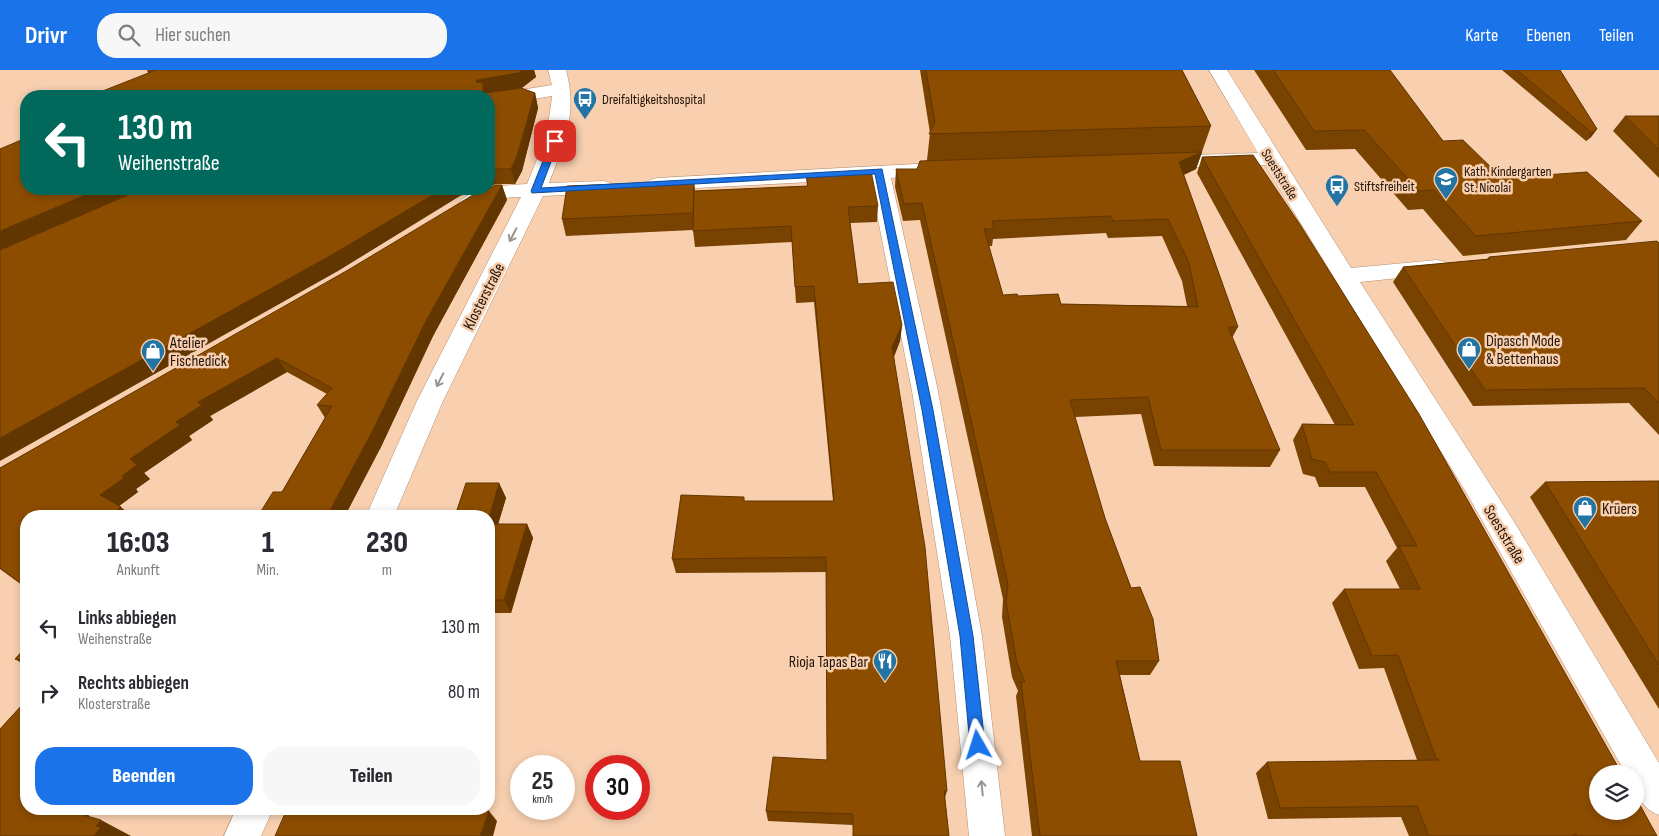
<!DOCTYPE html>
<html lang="de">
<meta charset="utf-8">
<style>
:root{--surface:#fff;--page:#f7f7f7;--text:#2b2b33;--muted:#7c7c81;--accent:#1a73e8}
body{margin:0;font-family:"Sofia Sans Condensed",sans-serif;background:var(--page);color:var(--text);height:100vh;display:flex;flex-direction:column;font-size:19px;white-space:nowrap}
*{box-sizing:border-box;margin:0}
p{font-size:16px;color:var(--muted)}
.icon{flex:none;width:28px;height:28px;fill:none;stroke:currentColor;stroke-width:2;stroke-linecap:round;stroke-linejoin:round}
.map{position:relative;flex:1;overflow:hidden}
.sheet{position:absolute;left:20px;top:440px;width:475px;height:305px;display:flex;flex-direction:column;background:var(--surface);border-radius:20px;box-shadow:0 2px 8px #0003}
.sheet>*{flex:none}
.guide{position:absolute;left:20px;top:20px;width:475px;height:105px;border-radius:20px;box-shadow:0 2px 8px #0003;background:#00695c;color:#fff;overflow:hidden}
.controls{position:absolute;left:1589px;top:695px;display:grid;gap:10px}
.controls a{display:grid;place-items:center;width:55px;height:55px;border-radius:50%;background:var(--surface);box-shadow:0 2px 8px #0003;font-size:25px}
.speed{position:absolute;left:510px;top:685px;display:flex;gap:10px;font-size:25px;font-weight:700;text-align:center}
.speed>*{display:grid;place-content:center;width:65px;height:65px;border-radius:50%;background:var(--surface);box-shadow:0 2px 8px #0003;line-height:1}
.speed small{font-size:12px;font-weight:400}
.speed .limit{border:8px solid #d22;background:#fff;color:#111}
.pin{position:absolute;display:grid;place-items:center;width:42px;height:42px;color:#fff;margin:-21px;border-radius:10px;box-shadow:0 2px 8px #0006}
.me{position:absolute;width:55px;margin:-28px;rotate:354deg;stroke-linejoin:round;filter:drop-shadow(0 0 4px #0008)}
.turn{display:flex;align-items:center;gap:18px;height:105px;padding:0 15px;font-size:22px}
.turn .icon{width:65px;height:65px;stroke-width:2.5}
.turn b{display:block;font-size:35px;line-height:42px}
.eta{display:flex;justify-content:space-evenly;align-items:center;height:85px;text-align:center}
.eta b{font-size:30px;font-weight:800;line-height:35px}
.cta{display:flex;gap:10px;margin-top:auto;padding:10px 15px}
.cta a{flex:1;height:58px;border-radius:20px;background:var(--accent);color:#fff;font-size:20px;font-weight:800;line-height:58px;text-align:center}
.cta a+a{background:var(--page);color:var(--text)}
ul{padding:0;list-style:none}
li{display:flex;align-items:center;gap:15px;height:65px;padding:0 15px}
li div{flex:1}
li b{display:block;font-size:19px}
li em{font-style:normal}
header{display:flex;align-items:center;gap:30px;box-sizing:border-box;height:70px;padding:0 25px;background:var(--accent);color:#fff}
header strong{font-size:24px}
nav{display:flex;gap:28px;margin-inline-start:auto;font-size:18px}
.search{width:350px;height:45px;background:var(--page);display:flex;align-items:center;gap:12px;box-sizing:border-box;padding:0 18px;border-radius:20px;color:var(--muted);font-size:19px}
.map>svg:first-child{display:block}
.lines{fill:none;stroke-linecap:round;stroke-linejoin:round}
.minor-casing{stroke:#b58f71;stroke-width:1}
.minor{fill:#fff;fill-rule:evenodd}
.wall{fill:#784201;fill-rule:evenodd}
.shaded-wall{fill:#623601}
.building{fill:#8c4d01;stroke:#623601;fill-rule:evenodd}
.oneway{stroke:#9b9590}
.route{fill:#1a73e8;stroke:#114b97}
.labels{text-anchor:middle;stroke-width:5;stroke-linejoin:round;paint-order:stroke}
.far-poi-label{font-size:14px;fill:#211308;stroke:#f8d0b0;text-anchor:start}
.far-street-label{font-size:14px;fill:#211308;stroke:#f8d0b0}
.street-label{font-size:16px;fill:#211308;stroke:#f8d0b0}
.poi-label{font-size:16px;fill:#211308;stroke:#f8d0b0;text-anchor:start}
</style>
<header>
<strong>Drivr</strong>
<div class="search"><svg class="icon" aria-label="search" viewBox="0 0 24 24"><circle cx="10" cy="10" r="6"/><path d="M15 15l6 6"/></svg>Hier suchen</div>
<nav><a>Karte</a><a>Ebenen</a><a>Teilen</a></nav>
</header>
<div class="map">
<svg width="1659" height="766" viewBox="0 0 1659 766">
<rect width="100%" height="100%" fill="#f8d0b0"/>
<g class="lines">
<g class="minor-casing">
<g id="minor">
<path d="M548,0H566C578,44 564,73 549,113L604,111L611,113L615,117L611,121L604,123L543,126L443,331L394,446H366L417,331L521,127L500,128L470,140L462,138L459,133C470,117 509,115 527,114C540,83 549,60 552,26L489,36V26H482L552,15Z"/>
<path d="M1209,0H1227L1351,198L1437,190L1445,192L1449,197L1445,202L1437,204L1360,212L1513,450L1659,693V745C1640,737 1635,724 1635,704H1626L1466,422L1265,95L1162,98L1155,96L1152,92L1155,88L1162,86L1258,83Z"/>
<polygon points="934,93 941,95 944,99 941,103 891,108 938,321 982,566 1005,766 969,766 950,566 912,321 870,109 657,120 650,118 646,114 650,110 657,108"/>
<polygon points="236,739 273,739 261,766 224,766"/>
</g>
</g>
<use href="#minor" class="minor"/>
</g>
<g class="wall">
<polygon points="147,0 534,0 536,7 521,18 535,23 538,38 522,101 515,114 496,114 148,3"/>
<path d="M920,0H1182L1211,56L1196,99L1184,105L1238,257L1232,268L1280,380L1270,397L1154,396L1141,344L1075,347L1105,448L1159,591L1150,605H1120L1140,691L1197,766H1032L1016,626L1018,621L1012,607L1002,547L1003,529L920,150L903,151L895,117L896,99H917L927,90L930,63ZM1106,163L1108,168L1162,166L1182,211L1187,236L1061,234L1018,226L1003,225L989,176H992L993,169Z"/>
<polygon points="1254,0 1390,0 1443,71 1502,108 1642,151 1626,170 1463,186 1423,139 1408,140 1355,79 1306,80"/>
<polygon points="1502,0 1560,0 1597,59 1591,67 1586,71"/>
<polygon points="1625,46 1659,46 1659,108 1613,61"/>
<polygon points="1202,87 1657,766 1409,766 1401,747 1268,749 1256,703 1267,692 1417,690 1384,598 1359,599 1332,533 1344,519 1400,519 1386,491 1397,478 1365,417 1319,417 1315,407 1303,404 1293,370 1302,354 1335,355 1197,103"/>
<polygon points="806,104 878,136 877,152 850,153 858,214 902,255 900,271 894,287 947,721 945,728 949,766 853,766 853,755 768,751 766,741 827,690 826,502 676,503 672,489 744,431 833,431 814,232 796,233 792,172 695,177 693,160 566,166 562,149 694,111 695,121 807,116"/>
<polygon points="502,115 507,130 433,266 380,379 282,422 325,348 317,335 327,324 287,302 210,346 213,350 189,366 192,370 144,403 150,409 136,419 138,422 119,436 131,446 26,446 26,518 0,499 0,398"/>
<polygon points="1659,173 1659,365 1629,333 1473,336 1393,212 1403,197 1487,189 1489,187"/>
<polygon points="1659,411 1659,639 1530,427 1545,412"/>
<polygon points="499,413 506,428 498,454 527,454 533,468 511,543 489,543 489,446"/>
<polygon points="26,577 26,596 15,589"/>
</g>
<g class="shaded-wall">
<polygon points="523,0 534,0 536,7 522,18 482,24 476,12 477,10"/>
<polygon points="535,23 538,38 522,101 515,114 511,99"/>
<polygon points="1597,59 1591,67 1586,71 1592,63"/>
<polygon points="1202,82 1196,99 1173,109 1179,92"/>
<polygon points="492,99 496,114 489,117 489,100"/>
<polygon points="502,115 507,130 433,266 380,379 345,446 327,446 426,251"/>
<polygon points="99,119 144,119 0,181 0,161"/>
<polygon points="443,119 483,119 460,126 338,201 0,391 0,368"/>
<polygon points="902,255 900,271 891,293 892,277"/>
<polygon points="277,288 287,302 210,346 213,350 189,366 192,370 144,403 150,409 136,419 138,422 115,439 100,425 122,406 130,389 176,352 198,332"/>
<polygon points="499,413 506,428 494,468 489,456 489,449"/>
<polygon points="121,437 131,446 110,446"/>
<polygon points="527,454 533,468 511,543 504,530"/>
<polygon points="56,739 94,739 83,753"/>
<polygon points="489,741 497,751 493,766 480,766"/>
<polygon points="101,750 131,766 94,766 96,756"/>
</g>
<g class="building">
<polygon points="156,0 523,0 518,3 477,10 476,12 483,13 483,22 485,23 521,18 535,23 517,86 511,99 492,99 489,100 489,26 90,26"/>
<polygon points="926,0 1182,0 1211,56 929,64 935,52"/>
<polygon points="1273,0 1390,0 1443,71 1463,70 1502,108 1587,102 1642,151 1476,166 1434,120 1419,121 1364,60 1314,61"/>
<polygon points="1517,0 1560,0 1597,59 1592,63"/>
<polygon points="1625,46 1659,46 1659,80"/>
<polygon points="26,68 26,119 99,119 0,161 0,79"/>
<path d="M1202,82L1179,92L1238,257H1228L1280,380H1161L1148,327L1070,330L1105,448L1131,518L1140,517L1153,549L1159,591H1116L1140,691H1180L1197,766H1040L1021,612H1025L1017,593L1006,532L1008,514L922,133L904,134L896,99H917L920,91ZM1111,146L1113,151L1168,149L1189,193L1198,237L1061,234L1058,224L1018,226L1017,224L1003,225L984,159H994L992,151Z"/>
<polygon points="1253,85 1299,153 1419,344 1622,704 1598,704 1598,741 1635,741 1635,726 1657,766 1577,766 1576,764 1572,766 1429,766 1417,736 1280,738 1267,692 1439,690 1436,688 1398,585 1372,586 1344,519 1420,519 1399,476 1417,476 1376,402 1330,402 1325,392 1312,389 1302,354 1354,355 1202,87"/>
<polygon points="871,101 878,136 848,137 858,214 893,212 902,255 892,277 925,477 947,721 944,721 949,766 853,766 853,744 766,741 773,687 827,690 826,487 672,489 681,425 744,427 744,431 834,431 814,216 795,217 791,156 693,161 694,121 808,116 806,104"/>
<polygon points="694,111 693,143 562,149 567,116"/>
<polygon points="496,115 502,115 426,251 371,364 327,446 258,446 273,422 282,422 332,336 317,335 332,318 277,288 198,332 202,335 176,352 180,355 130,389 137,395 122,406 124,408 100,425 121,437 110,446 26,446 26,517 0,498 0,398 348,200 473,125 487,119 489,119 489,118"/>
<polygon points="142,119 443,119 330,186 0,368 0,180"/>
<polygon points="1657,171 1659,173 1659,333 1644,318 1485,320 1403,197 1490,189 1489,187"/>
<polygon points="1659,411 1659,595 1545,412"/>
<polygon points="466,413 499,413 489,449 489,446 455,446"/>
<polygon points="489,454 527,454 504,530 489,530"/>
<polygon points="26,577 26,592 15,589"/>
<polygon points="22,635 26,637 26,739 62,739 101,750 96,756 101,757 94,766 0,766 0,659"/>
<polygon points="287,739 462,739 489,741 480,766 275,766"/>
</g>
<defs><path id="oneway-shaft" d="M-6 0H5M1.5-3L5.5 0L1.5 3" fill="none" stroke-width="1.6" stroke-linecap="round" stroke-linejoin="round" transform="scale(1.25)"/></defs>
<g class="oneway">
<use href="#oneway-shaft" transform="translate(513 165) rotate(117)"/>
<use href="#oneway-shaft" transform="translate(440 310) rotate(117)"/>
<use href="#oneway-shaft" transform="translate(982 718) rotate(-96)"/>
</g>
<polygon class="route" points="555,68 559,71 541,118 882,99 933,340 973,566 985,675 983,680 978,682 973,680 970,675 960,566 922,340 875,104 532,123 531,121 551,71"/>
<defs>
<g id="bus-pin" transform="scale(1.25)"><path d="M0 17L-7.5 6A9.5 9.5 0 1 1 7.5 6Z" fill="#2274a5" stroke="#f8d0b0"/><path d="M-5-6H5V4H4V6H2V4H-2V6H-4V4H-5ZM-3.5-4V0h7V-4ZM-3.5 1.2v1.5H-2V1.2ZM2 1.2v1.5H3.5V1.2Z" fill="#fff"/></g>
<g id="school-pin" transform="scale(1.25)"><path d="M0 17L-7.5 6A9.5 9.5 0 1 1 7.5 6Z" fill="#2274a5" stroke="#f8d0b0"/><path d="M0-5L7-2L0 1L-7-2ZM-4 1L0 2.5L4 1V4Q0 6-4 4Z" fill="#fff"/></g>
<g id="shop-pin" transform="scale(1.25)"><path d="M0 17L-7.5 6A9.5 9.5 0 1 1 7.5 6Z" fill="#2274a5" stroke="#f8d0b0"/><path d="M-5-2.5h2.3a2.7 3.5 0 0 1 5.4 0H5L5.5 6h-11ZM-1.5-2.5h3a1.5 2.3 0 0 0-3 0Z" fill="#fff"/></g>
<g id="restaurant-pin" transform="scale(1.25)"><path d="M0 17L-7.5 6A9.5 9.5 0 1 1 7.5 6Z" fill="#2274a5" stroke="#f8d0b0"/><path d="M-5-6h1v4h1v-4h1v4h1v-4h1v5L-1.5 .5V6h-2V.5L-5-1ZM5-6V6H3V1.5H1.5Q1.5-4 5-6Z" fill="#fff"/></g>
</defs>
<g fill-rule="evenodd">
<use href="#bus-pin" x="585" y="29"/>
<use href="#school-pin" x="1446" y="109"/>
<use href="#bus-pin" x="1337" y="116"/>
<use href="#shop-pin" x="1469" y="279"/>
<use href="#shop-pin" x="153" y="281"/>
<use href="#shop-pin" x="1585" y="438"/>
<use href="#restaurant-pin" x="885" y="591"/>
</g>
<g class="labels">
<g class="far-poi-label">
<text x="602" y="34">Dreifaltigkeitshospital</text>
<text x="1464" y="106">Kath. Kindergarten<tspan x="1464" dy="16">St. Nicolai</tspan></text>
<text x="1354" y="121">Stiftsfreiheit</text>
</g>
<g class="far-street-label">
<text transform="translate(1280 104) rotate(58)" y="5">Soeststraße</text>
</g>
<g class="street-label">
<text transform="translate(483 226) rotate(-63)" y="6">Klosterstraße</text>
<text transform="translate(1505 464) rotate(59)" y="6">Soeststraße</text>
</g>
<g class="poi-label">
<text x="1486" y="276">Dipasch Mode<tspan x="1486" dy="18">&amp; Bettenhaus</tspan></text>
<text x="170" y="278">Atelier<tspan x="170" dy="18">Fischedick</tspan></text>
<text x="1602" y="444">Krüers</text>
<text x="868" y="597" text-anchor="end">Rioja Tapas Bar</text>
</g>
</g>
</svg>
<div class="controls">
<a><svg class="icon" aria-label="layers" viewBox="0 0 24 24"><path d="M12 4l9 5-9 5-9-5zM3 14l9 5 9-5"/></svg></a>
</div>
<div class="speed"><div>25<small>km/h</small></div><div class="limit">30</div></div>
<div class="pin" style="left:555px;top:71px;background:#d93025"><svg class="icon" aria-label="arrive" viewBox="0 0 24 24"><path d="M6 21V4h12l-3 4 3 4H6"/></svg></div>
<svg class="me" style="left:978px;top:675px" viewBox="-20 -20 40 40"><path d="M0-17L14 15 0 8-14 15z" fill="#1a73e8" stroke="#fff" stroke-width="4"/></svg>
<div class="guide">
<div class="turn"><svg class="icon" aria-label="left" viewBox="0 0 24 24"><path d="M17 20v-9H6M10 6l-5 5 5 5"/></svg><div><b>130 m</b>Weihenstraße</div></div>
</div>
<section class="sheet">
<div class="eta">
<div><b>16:03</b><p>Ankunft</p></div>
<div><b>1</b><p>Min.</p></div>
<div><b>230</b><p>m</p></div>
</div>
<ul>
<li><svg class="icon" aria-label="left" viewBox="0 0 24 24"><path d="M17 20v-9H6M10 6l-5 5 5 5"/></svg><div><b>Links abbiegen</b><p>Weihenstraße</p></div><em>130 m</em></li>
<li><svg class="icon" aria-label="right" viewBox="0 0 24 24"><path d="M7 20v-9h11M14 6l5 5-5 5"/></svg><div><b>Rechts abbiegen</b><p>Klosterstraße</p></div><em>80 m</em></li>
</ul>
<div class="cta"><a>Beenden</a><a>Teilen</a></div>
</section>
</div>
